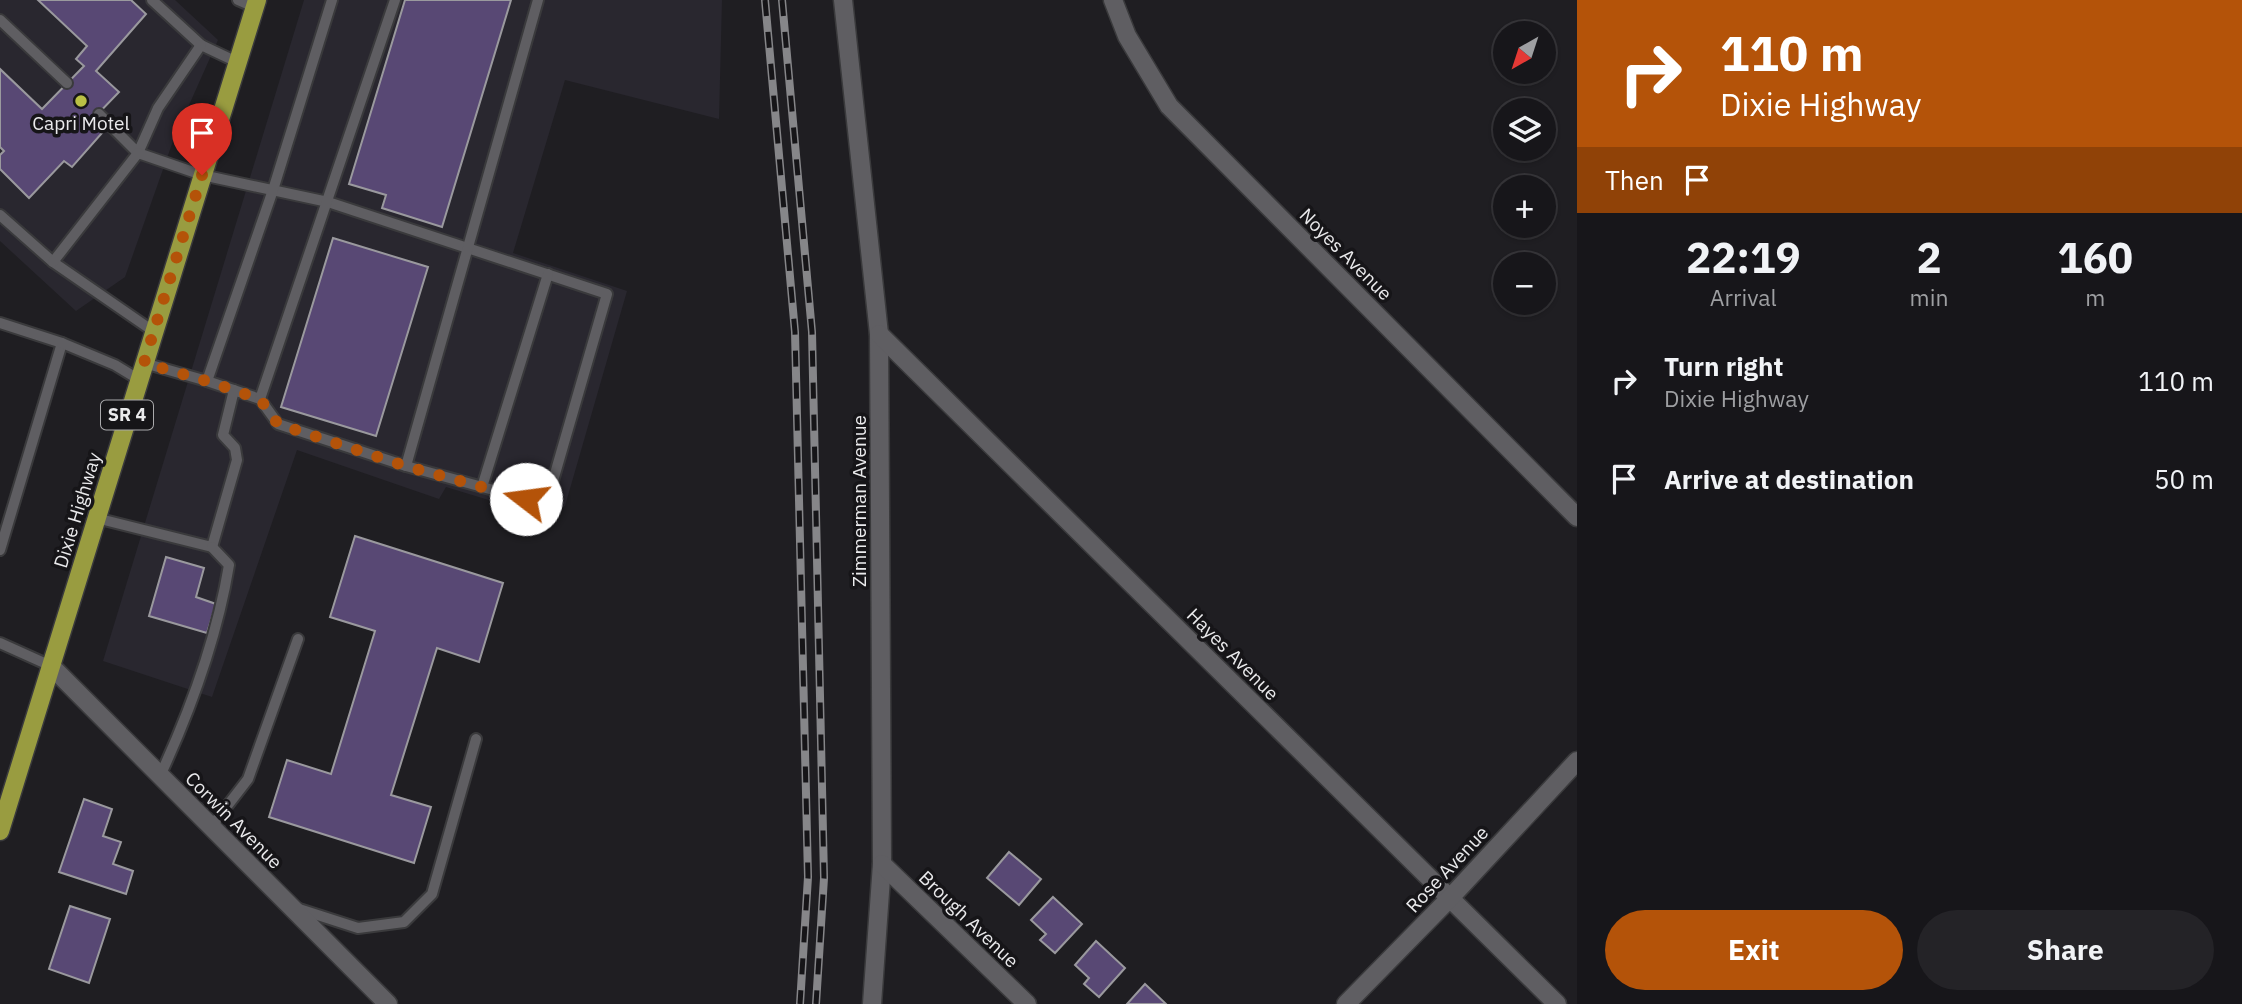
<!DOCTYPE html>
<meta charset="utf-8">
<style>
:root{--surface:#17161a;--page:#242327;--text:#f1f3f6;--muted:#9e9fa2;--line:#363539;--accent:#b45309}
body{margin:0;font-family:"IBM Plex Sans",sans-serif;background:var(--page);color:var(--text);height:100vh;display:flex;flex-direction:column;font-size:26px;white-space:nowrap}
*{box-sizing:border-box;margin:0}
p{font-size:23px;color:var(--muted)}
.icon{flex:none;width:38px;height:38px;fill:none;stroke:currentColor;stroke-width:2;stroke-linecap:round;stroke-linejoin:round}
.map{position:relative;flex:1;overflow:hidden}
.sheet{display:flex;flex-direction:column;background:var(--surface);width:665px}
.sheet>*{flex:none}
.top-card{background:#b45309;color:#fff;overflow:hidden}
.needle{width:46px;rotate:219deg}
.controls{position:absolute;left:1493px;top:21px;display:grid;gap:14px}
.controls a{display:grid;place-items:center;width:63px;height:63px;border-radius:50%;background:var(--surface);box-shadow:0 2px 5px #0004,0 0 0 2px var(--line);font-size:35px}
.pin{position:absolute;display:grid;place-items:center;width:60px;height:60px;color:#fff;margin:-72px -30px;border-radius:50% 50% 50% 0;rotate:-45deg;box-shadow:0 0 7px #0007}
.pin .icon{rotate:45deg}
.me{position:absolute;width:77px;margin:-38px;rotate:285deg;stroke-linejoin:round;filter:drop-shadow(0 0 5px #0008)}
.turn{display:flex;align-items:center;gap:24px;height:147px;padding:0 28px;font-size:32px}
.turn .icon{width:91px;height:91px;stroke-width:2.5}
.turn b{display:block;font-size:49px;line-height:60px}
.then{display:flex;align-items:center;height:66px;padding:0 28px;background:#0003;gap:14px;font-size:26px}
.eta{display:flex;justify-content:space-evenly;align-items:center;height:119px;text-align:center}
.eta b{font-size:42px;font-weight:700;line-height:49px}
.cta{display:flex;gap:14px;margin-top:auto;padding:14px 28px}
.cta a{flex:1;height:80px;border-radius:42px;background:var(--accent);color:#fff;font-size:28px;font-weight:700;line-height:80px;text-align:center}
.cta a+a{background:var(--page);color:var(--text)}
ul{padding:0;list-style:none}
li{display:flex;align-items:center;gap:21px;height:98px;padding:0 28px}
li div{flex:1}
li b{display:block;font-size:26px}
li em{font-style:normal}
main{display:flex;flex:1;min-height:0}
.map>svg:first-child{display:block}
.built{fill:#29272f}
.building{fill:#584874;stroke:#9a999e;stroke-width:2}
.lines{fill:none;stroke-linecap:round;stroke-linejoin:round}
.lane-casing{stroke:#3a3a3c;stroke-width:14}
.street-casing{stroke:#3a3a3c;stroke-width:21}
.primary-casing{stroke:#3a3a3c;stroke-width:21}
.lane{stroke:#5f5e62;stroke-width:10}
.street{stroke:#5f5e62;stroke-width:18}
.primary{stroke:#999c40;stroke-width:18}
.rail-casing{stroke:#868689;stroke-width:8}
.rail{stroke:#161518;stroke-width:5;stroke-dasharray:16;stroke-linecap:butt}
.route{stroke:#b45309;stroke-width:12;stroke-dasharray:0 21.6}
.poi-dot{fill:#bac045;stroke:#161518;stroke-width:2.5}
.labels{text-anchor:middle;stroke-width:7;stroke-linejoin:round;paint-order:stroke}
.shield{fill:#161518;stroke:#aaaaac;stroke-width:2}
.shield-label{font-size:18px;font-weight:bold;fill:#eaeaec}
.poi-label{font-size:19px;fill:#eaeaec;stroke:#161518}
.street-label{font-size:19px;fill:#eaeaec;stroke:#161518}
</style>
<main>
<div class="map">
<svg width="1577" height="1004" viewBox="0 0 1577 1004">
<rect width="100%" height="100%" fill="#1f1e22"/>
<g class="built">
<polygon points="0,0 175,0 218,40 173,141 125,277 76,311 0,241"/>
<polygon points="304,0 722,0 719,119 565,80 513,253 627,291 565,506 544,517 446,487 439,499 297,450 212,697 103,661"/>
</g>
<g class="building">
<polygon points="38,0 131,0 146,14 96,71 119,92 91,121 102,133 72,167 64,161 29,198 0,169 0,155 4,151 0,147 0,69 42,109 84,66 76,59 87,46"/>
<polygon points="405,0 511,0 442,227 382,208 386,195 349,184"/>
<polygon points="333,238 428,267 376,436 281,407"/>
<polygon points="355,536 503,583 479,662 437,648 391,795 431,807 414,863 269,817 287,760 331,774 375,631 330,617"/>
<polygon points="166,557 204,568 196,597 216,604 207,633 149,616"/>
<polygon points="84,799 112,809 103,836 121,842 113,864 133,871 126,894 59,872"/>
<polygon points="1009,852 1041,879 1019,905 987,878"/>
<polygon points="1053,897 1082,924 1055,953 1040,940 1046,934 1031,920"/>
<polygon points="70,906 110,919 89,983 49,969"/>
<polygon points="1096,941 1125,968 1099,997 1084,984 1089,978 1075,965"/>
<polygon points="1145,984 1166,1004 1127,1004"/>
</g>
<g class="lines">
<g class="lane-casing">
<g id="lane">
<polyline points="152,0 201,45 237,62"/>
<polyline points="238,0 254,7"/>
<polyline points="0,20 67,83"/>
<polyline points="99,114 138,153 158,108 201,45"/>
<polyline points="0,215 53,262 153,331"/>
<polyline points="53,262 138,153 202,175 328,202 607,294 548,498 526,499 406,466"/>
<polyline points="0,323 62,343 0,550"/>
<polyline points="62,343 115,365 138,379"/>
<polyline points="144,363 207,381 260,399 278,424 406,466 538,0"/>
<polyline points="207,381 273,190 332,0"/>
<polyline points="260,399 395,0"/>
<polyline points="482,487 548,274"/>
<polyline points="96,518 212,547 237,460 235,448 223,435 234,390"/>
<polyline points="0,643 51,666"/>
<path d="M160,776C191,709 217,638 229,565L212,547"/>
<polyline points="211,827 248,779 298,639"/>
<polyline points="296,908 358,928 404,922 432,894 476,739"/>
</g>
</g>
<g class="street-casing">
<g id="street">
<polyline points="843,0 879,334 882,864 872,1004"/>
<polyline points="1113,0 1127,36 1169,106 1577,517"/>
<polyline points="879,334 1557,1004"/>
<polyline points="51,666 388,1004"/>
<polyline points="882,864 1027,1004"/>
<polyline points="1346,1004 1450,898 1577,761"/>
</g>
</g>
<g class="primary-casing">
<polyline id="primary" points="0,831 257,0"/>
</g>
<use href="#lane" class="lane"/>
<use href="#street" class="street"/>
<use href="#primary" class="primary"/>
<g class="rail-casing">
<g id="rail">
<polyline points="765,0 795,332 808,877 800,1004"/>
<polyline points="782,0 812,332 824,878 816,1004"/>
</g>
</g>
<use href="#rail" class="rail"/>
</g>
<g class="lines">
<polyline class="route" points="202,175 144,363 207,381 260,399 278,424 405,466 526,499"/>
</g>
<circle class="poi-dot" cx="81" cy="101" r="7"/>
<g class="labels">
<rect class="shield" x="101" y="400.5" width="52" height="29" rx="5"/>
<g class="shield-label">
<text x="127" y="421">SR 4</text>
</g>
<g class="poi-label">
<text x="81" y="130">Capri Motel</text>
</g>
<g class="street-label">
<text transform="translate(1346 254) rotate(45)" y="7">Noyes Avenue</text>
<text transform="translate(859 501) rotate(-90)" y="7">Zimmerman Avenue</text>
<text transform="translate(77 510) rotate(-73)" y="7">Dixie Highway</text>
<text transform="translate(1233 654) rotate(45)" y="7">Hayes Avenue</text>
<text transform="translate(234 820) rotate(45)" y="7">Corwin Avenue</text>
<text transform="translate(1447 869) rotate(-47)" y="7">Rose Avenue</text>
<text transform="translate(969 919) rotate(44)" y="7">Brough Avenue</text>
</g>
</g>
</svg>
<div class="controls">
<a><svg class="needle" viewBox="-14 -14 28 28"><path d="M0-13l5 13h-10z" fill="#e53935"/><path d="M0 13l5-13h-10z" fill="#9e9fa2"/></svg></a>
<a><svg class="icon" aria-label="layers" viewBox="0 0 24 24"><path d="M12 4l9 5-9 5-9-5zM3 14l9 5 9-5"/></svg></a>
<a>+</a>
<a>−</a>
</div>
<div class="pin" style="left:202px;top:175px;background:#d93025"><svg class="icon" aria-label="arrive" viewBox="0 0 24 24"><path d="M6 21V4h12l-3 4 3 4H6"/></svg></div>
<svg class="me" style="left:526px;top:499px" viewBox="-20 -20 40 40"><circle r="19" fill="#fff"/><path d="M0-13L10 11 0 6-10 11z" fill="#b45309"/></svg>
</div>
<section class="sheet">
<div class="top-card">
<div class="turn"><svg class="icon" aria-label="right" viewBox="0 0 24 24"><path d="M7 20v-9h11M14 6l5 5-5 5"/></svg><div><b>110 m</b>Dixie Highway</div></div>
<div class="then">Then<svg class="icon" aria-label="arrive" viewBox="0 0 24 24"><path d="M6 21V4h12l-3 4 3 4H6"/></svg></div>
</div>
<div class="eta">
<div><b>22:19</b><p>Arrival</p></div>
<div><b>2</b><p>min</p></div>
<div><b>160</b><p>m</p></div>
</div>
<ul>
<li><svg class="icon" aria-label="right" viewBox="0 0 24 24"><path d="M7 20v-9h11M14 6l5 5-5 5"/></svg><div><b>Turn right</b><p>Dixie Highway</p></div><em>110 m</em></li>
<li><svg class="icon" aria-label="arrive" viewBox="0 0 24 24"><path d="M6 21V4h12l-3 4 3 4H6"/></svg><div><b>Arrive at destination</b></div><em>50 m</em></li>
</ul>
<div class="cta"><a>Exit</a><a>Share</a></div>
</section>
</main>
